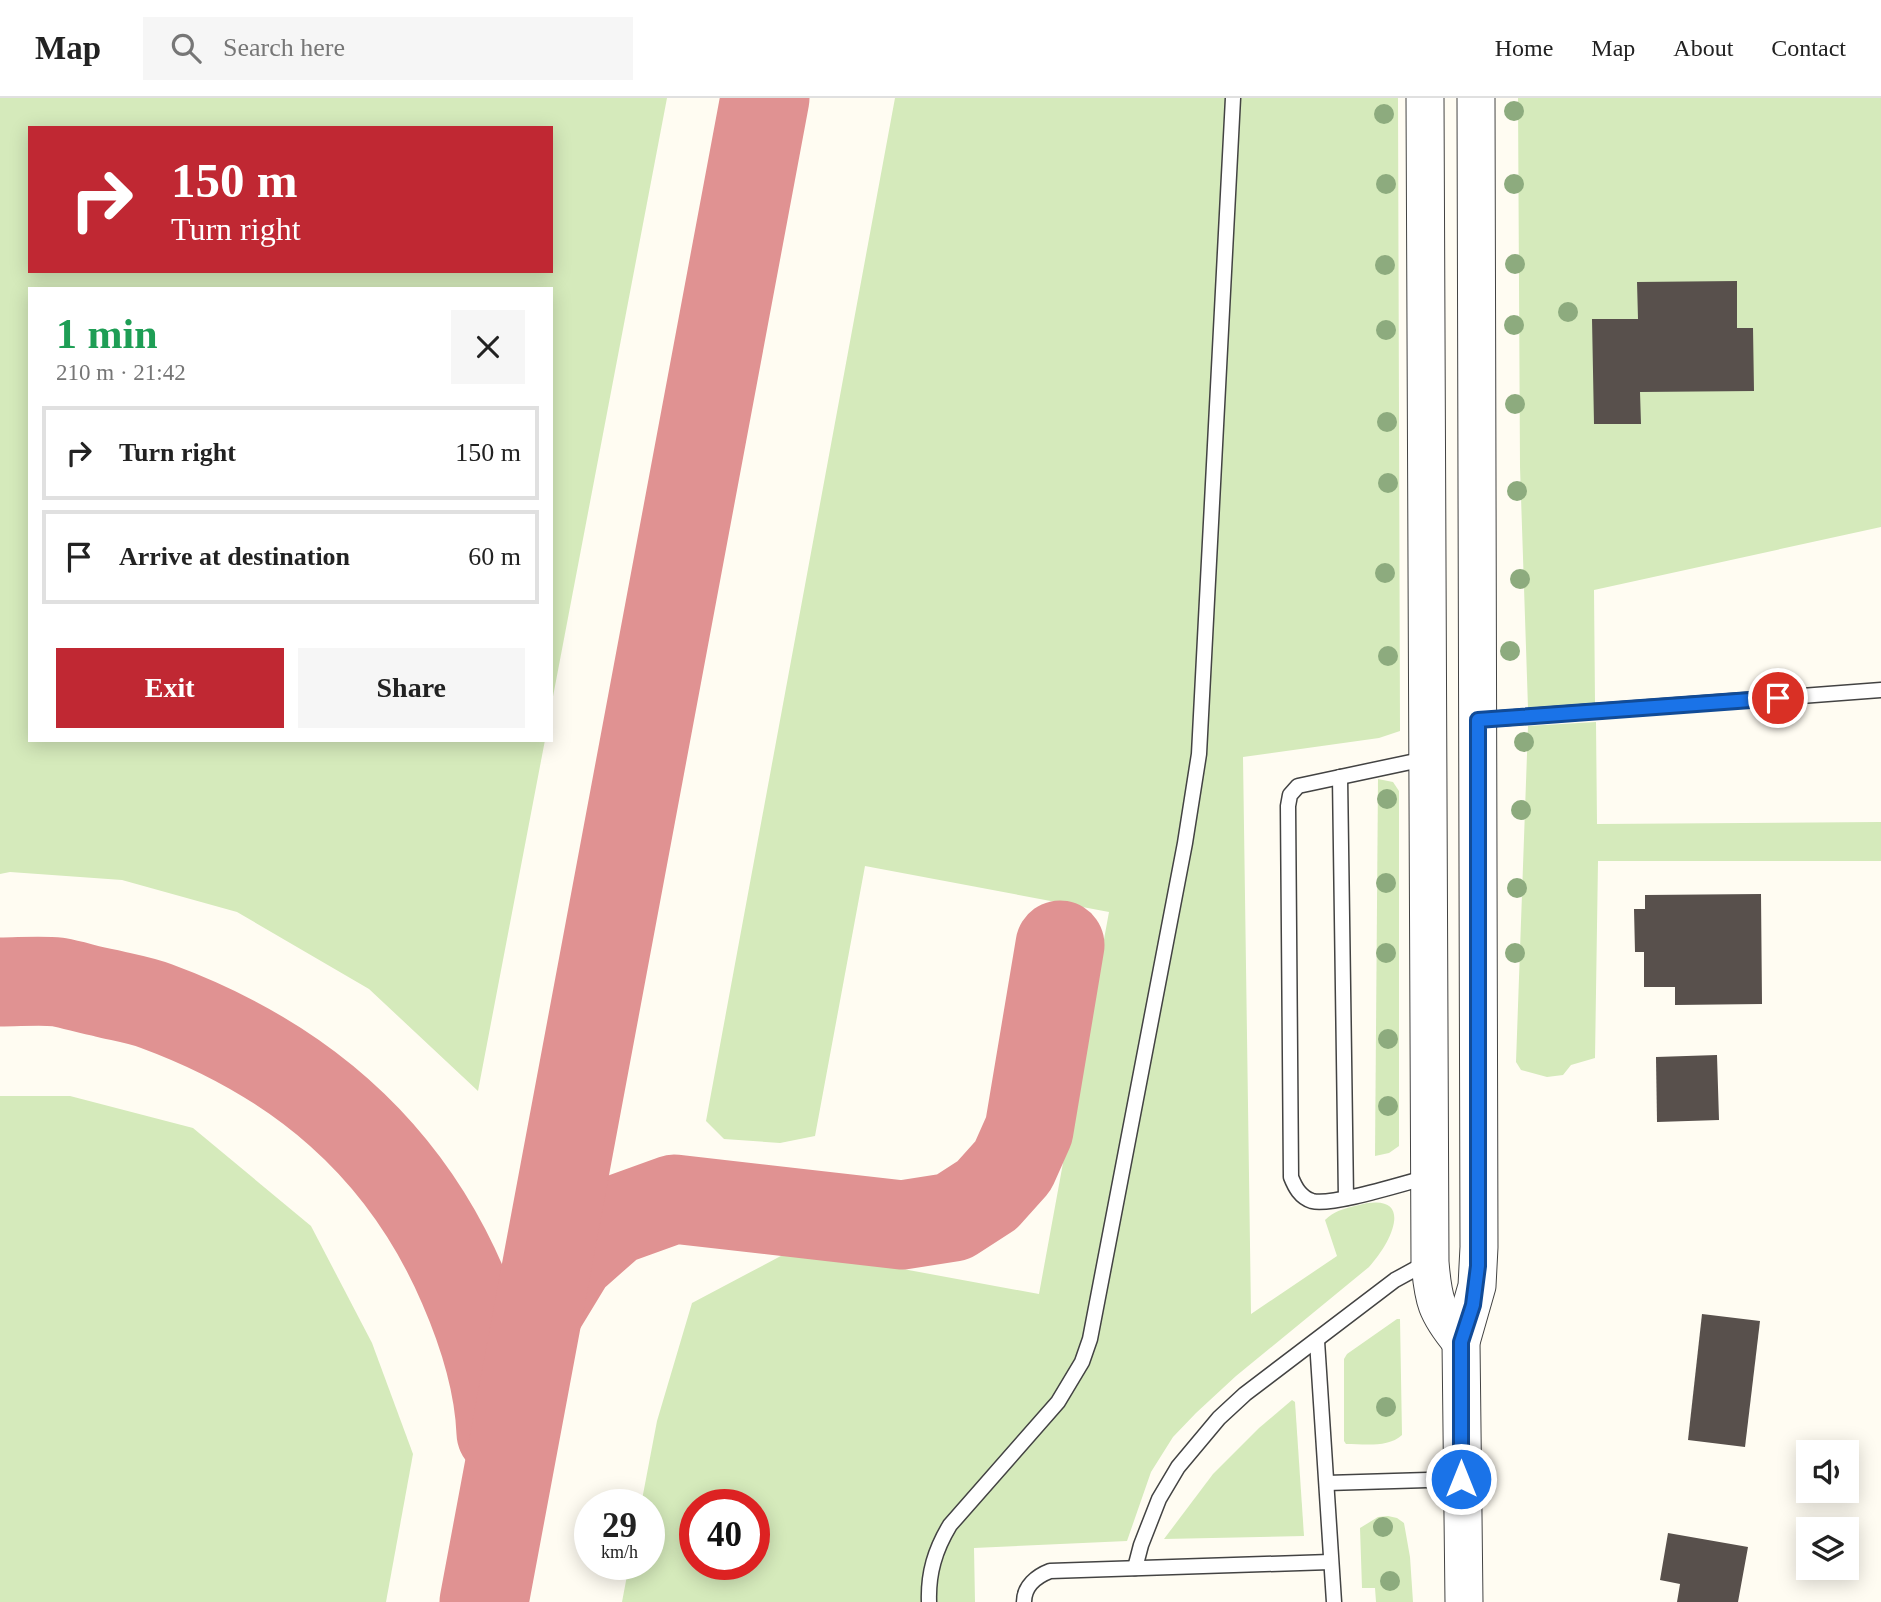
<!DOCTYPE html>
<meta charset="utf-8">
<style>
:root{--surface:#fff;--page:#f6f6f6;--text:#222;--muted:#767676;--line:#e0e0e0;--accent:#c02833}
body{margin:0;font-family:"Times New Roman",serif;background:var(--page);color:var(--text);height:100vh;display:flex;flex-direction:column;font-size:26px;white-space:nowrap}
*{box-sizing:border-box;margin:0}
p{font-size:23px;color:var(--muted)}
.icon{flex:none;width:38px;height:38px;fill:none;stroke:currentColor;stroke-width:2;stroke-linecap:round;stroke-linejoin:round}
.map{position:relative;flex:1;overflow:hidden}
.details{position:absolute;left:28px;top:189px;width:525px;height:455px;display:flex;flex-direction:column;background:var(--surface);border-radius:0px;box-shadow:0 4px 18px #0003}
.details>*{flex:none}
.banner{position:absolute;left:28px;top:28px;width:525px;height:147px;border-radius:0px;box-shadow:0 4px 18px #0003;background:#c02833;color:#fff;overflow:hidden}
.buttons{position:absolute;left:1796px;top:1342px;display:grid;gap:14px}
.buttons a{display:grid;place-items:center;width:63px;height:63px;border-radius:0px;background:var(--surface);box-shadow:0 4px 18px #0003;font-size:35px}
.speed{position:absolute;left:574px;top:1391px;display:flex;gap:14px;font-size:35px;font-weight:700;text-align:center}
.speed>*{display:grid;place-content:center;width:91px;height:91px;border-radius:50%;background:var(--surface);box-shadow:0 4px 18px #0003;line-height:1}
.speed small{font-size:18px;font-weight:400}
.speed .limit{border:10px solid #d22;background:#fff;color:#111}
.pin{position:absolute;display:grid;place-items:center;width:60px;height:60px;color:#fff;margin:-30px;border:4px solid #fff;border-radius:50%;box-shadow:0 2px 7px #0007}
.me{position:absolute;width:77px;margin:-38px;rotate:0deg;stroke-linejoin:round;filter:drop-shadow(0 0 5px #0008)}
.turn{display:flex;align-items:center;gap:24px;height:147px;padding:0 28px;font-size:32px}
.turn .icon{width:91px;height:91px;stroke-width:2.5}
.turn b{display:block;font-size:49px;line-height:60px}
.round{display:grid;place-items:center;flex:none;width:74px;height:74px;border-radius:0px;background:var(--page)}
.headline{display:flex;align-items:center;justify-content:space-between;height:119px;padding:0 28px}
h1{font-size:42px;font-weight:800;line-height:52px;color:#1e9e55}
.action{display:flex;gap:14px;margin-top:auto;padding:14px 28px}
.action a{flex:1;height:80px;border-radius:0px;background:var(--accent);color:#fff;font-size:28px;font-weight:800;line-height:80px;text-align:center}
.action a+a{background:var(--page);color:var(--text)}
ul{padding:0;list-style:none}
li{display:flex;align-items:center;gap:21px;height:94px;margin:0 14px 10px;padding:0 14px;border:4px solid var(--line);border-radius:0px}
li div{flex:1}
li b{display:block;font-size:26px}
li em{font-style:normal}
header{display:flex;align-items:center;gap:42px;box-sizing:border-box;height:98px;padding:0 35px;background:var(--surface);border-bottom:2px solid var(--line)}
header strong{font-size:33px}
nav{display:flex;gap:38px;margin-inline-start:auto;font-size:24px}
.search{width:490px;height:63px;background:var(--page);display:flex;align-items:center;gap:18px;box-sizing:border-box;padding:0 24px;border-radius:0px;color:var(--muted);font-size:26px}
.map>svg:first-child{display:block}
.green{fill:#d5eabb;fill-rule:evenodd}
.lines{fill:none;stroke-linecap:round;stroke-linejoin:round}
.taxiway{stroke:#e09292;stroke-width:89}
.building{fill:#58504c}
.service-casing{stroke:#434343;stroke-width:17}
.tertiary-casing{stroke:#434343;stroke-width:39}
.service{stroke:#fff;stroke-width:14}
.tertiary{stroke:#fff;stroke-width:37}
.tree{fill:#8dab7e}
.route-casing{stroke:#114b97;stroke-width:18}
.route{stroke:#1a73e8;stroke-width:12}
</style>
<header>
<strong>Map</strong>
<div class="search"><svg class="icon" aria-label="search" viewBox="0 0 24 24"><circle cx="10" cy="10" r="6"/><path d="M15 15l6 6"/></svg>Search here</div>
<nav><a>Home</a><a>Map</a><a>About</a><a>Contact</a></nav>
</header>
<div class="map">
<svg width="1881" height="1504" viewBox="0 0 1881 1504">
<rect width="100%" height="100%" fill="#fffcf2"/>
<g class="green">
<path d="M0,0H667L551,609V191H30V642H545L478,993L369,891L237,814L122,782L10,774L0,776ZM30,30H551V173H30Z"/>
<path d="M895,0H1398L1400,633L1379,640L1243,659L1251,1216L1337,1158L1325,1122C1334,1113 1343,1111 1355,1108C1416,1091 1394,1142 1369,1169L1236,1278L1196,1315L1173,1339L1151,1374L1127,1443L974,1450L975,1504H622L629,1467L649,1466V1407H641L657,1323L692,1205L794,1151L1039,1196L1109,814L865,768L815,1038L780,1045L724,1041L706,1023ZM695,1407H754V1466H695Z"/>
<polygon points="1518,0 1881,0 1881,429 1594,492 1595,605 1528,610 1520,369"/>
<polygon points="1596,624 1597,726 1881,724 1881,763 1598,763 1595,960 1571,967 1563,977 1547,979 1521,972 1516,964 1528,628"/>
<polygon points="1378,681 1393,684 1399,693 1399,1048 1389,1055 1375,1058"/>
<polygon points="0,998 70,998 193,1030 311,1128 372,1245 413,1356 386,1504 0,1504"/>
<path d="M1397,1221H1400L1402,1337C1388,1350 1364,1346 1346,1346L1344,1343V1261L1347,1256Z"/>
<polygon points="1292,1302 1295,1304 1304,1438 1164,1441 1213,1376 1259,1330"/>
<polygon points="1388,1418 1397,1420 1404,1425 1410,1459 1413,1504 1376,1504 1375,1490 1362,1490 1360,1430 1378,1419"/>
</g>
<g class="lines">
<g class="taxiway">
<path d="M0,884C19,884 40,882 58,884C74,887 89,892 105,895C121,899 140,902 156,908C297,960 403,1048 463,1188C483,1234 499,1285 501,1335"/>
<polyline points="540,1211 571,1160 613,1123 674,1101 902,1127 953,1119 987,1097 1013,1068 1029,1032 1060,847"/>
<polyline points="484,1504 765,0"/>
</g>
</g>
<g class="building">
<polygon points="1737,183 1737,230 1753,230 1754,293 1640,294 1641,326 1594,326 1592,221 1638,221 1637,184"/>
<polygon points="1761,796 1762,906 1675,907 1675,889 1644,889 1644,854 1635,854 1634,811 1645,811 1645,797"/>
<polygon points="1717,957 1719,1022 1657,1024 1656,959"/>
<polygon points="1702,1216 1760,1223 1745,1349 1688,1342"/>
<polygon points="1668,1435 1748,1449 1738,1504 1677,1504 1680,1486 1660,1482"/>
</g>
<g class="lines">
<g class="service-casing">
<g id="service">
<polyline points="1478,622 1881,592"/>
<path d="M1425,661L1298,688L1290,697L1288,708L1291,1079C1295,1089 1300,1099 1312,1103C1333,1108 1404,1085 1428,1079"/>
<polyline points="1340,679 1346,1100"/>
<polyline points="1317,1243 1334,1504"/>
<polyline points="1327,1385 1461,1381"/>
<polyline points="1135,1470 1141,1447 1159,1401 1178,1369 1219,1320 1245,1296 1395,1182 1428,1164"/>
<path d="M929,1504C928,1475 935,1452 950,1427L1058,1304L1082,1264L1090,1241L1185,745L1199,656L1233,0"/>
<path d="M1024,1504C1024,1488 1037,1478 1050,1473L1330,1464"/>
</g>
</g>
<g class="tertiary-casing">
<g id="tertiary">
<path d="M1425,0L1430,1164C1433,1202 1436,1214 1461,1244"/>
<polyline points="1464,1504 1461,1244 1477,1188 1479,1149 1476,0"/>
</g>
</g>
<use href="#service" class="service"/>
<use href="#tertiary" class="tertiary"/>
</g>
<g class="tree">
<circle cx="1514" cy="13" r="10"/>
<circle cx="1384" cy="16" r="10"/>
<circle cx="1386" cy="86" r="10"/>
<circle cx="1514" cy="86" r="10"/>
<circle cx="1515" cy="166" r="10"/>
<circle cx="1385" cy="167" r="10"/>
<circle cx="1568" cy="214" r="10"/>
<circle cx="1514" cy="227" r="10"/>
<circle cx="1386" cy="232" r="10"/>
<circle cx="1515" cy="306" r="10"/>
<circle cx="1387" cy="324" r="10"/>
<circle cx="1388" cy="385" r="10"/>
<circle cx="1517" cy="393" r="10"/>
<circle cx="1385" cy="475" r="10"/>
<circle cx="1520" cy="481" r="10"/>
<circle cx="1510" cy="553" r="10"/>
<circle cx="1388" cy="558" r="10"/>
<circle cx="1524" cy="644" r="10"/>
<circle cx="1387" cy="701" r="10"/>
<circle cx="1521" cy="712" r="10"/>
<circle cx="1386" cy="785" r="10"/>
<circle cx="1517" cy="790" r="10"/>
<circle cx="1386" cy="855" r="10"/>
<circle cx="1515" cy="855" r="10"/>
<circle cx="1388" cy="941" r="10"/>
<circle cx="1388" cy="1008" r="10"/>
<circle cx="1386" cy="1309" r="10"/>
<circle cx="1383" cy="1429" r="10"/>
<circle cx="1390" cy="1483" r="10"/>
</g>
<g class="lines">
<g class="route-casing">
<polyline id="route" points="1461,1381 1461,1244 1473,1207 1478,1168 1478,622 1778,600"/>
</g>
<use href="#route" class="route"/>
</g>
</svg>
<div class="buttons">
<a><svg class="icon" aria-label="sound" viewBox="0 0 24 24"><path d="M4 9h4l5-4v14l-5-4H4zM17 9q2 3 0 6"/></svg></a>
<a><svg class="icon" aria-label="layers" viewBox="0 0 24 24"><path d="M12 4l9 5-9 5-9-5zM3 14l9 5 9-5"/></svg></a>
</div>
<div class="speed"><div>29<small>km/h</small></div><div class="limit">40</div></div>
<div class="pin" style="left:1778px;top:600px;background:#d93025"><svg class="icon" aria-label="arrive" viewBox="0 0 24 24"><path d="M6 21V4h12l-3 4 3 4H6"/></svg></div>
<svg class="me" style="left:1461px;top:1381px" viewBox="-20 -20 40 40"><circle r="17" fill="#1a73e8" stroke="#fff" stroke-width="3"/><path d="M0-11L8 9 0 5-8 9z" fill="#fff"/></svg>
<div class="banner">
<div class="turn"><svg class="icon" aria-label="right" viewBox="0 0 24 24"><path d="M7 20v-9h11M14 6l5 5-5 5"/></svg><div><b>150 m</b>Turn right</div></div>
</div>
<section class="details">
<div class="headline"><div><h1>1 min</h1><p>210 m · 21:42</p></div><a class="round"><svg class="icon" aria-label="close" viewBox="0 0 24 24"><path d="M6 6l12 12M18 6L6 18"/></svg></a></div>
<ul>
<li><svg class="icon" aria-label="right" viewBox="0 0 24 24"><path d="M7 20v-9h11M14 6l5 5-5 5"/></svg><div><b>Turn right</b></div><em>150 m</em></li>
<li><svg class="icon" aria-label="arrive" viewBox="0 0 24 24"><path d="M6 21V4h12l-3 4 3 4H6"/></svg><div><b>Arrive at destination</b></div><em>60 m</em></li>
</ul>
<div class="action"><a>Exit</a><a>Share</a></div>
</section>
</div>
